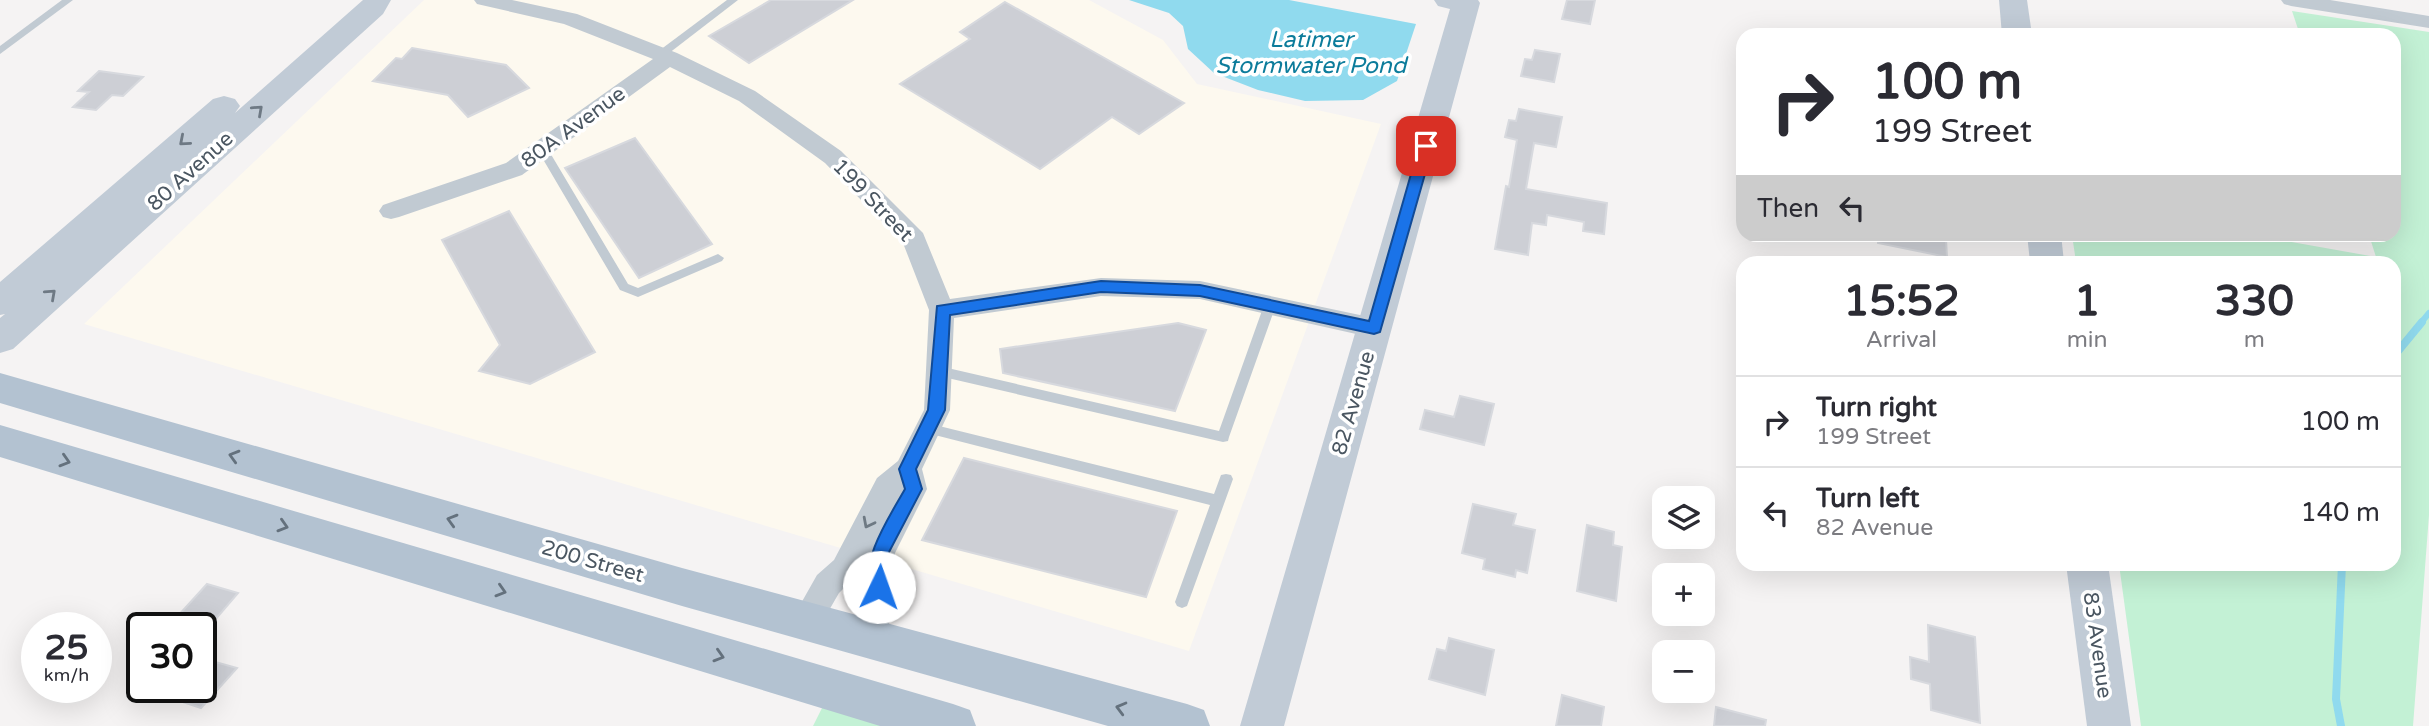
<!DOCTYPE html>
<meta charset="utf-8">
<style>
:root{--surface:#fff;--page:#f2f2f3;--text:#2b2b33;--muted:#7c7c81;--line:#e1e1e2}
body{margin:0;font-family:"Varela Round",sans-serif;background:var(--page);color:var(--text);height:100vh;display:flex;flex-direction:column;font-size:26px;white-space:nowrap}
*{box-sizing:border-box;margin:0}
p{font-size:23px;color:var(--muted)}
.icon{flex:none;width:38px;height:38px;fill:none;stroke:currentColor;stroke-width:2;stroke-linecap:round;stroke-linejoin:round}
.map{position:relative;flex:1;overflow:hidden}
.sheet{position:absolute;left:1736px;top:256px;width:665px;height:315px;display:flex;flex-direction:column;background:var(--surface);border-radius:21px;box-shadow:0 7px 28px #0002}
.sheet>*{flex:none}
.banner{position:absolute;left:1736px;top:28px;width:665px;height:214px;border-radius:21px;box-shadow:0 7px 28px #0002;background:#fff;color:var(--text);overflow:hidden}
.buttons{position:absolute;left:1652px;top:486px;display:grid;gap:14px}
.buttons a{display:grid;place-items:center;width:63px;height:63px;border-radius:14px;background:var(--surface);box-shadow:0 7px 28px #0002;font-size:35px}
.speed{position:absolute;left:21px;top:612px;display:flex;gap:14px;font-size:35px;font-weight:700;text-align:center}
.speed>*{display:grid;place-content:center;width:91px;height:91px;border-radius:50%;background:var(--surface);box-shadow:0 7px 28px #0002;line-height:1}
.speed small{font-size:18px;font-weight:400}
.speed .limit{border:4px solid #111;border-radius:10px;background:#fff;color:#111}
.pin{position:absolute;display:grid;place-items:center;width:60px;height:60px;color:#fff;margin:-30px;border-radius:14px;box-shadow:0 4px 10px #0006}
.me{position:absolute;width:77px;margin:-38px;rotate:3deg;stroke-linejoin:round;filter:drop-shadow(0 0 5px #0008)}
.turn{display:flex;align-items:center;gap:24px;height:147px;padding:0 21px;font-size:32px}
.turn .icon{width:91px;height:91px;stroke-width:2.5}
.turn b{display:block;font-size:49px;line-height:60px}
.then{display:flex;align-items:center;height:66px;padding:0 21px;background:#0003;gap:14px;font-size:26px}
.eta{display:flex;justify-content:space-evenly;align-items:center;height:119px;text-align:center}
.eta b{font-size:42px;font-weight:700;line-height:49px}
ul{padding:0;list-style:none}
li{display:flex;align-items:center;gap:21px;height:91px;padding:0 21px;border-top:2px solid var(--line)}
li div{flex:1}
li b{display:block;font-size:26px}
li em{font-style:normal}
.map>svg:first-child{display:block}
.commercial{fill:#fdf9ef}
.green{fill:#c3f1d5}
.water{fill:#90daee}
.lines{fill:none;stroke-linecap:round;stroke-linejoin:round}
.stream-far1{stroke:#90daee;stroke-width:6}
.stream{stroke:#90daee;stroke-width:8}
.building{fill:#cdcfd5;stroke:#d7d9de;stroke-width:2}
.lane{fill:#c1cad2;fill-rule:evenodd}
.street{fill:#c1cad2;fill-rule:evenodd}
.secondary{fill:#c1cbd6;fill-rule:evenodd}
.primary{fill:#b3c2d1;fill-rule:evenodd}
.oneway{stroke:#6e7984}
.oneway2{stroke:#64717d}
.oneway3{stroke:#6e7983}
.route{fill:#1a73e8;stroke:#114b97;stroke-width:2}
.labels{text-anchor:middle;stroke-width:7;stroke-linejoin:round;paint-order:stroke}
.street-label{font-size:21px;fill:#4a5661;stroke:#fff}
.water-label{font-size:23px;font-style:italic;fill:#0c7c9b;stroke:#fff}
</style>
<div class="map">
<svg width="2429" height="726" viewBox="0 0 2429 726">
<rect width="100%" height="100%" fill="#f5f3f3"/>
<polygon class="commercial" points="424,0 1089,0 1163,40 1197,84 1381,124 1189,651 84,324"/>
<g class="green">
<polygon points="2292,11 2429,32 2429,515 2413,726 2141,726 2119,564 2394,564 2394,262 2076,262 2072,235 2252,235 2376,257 2369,235 2394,234 2394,35 2300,35"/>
<polygon points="825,702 907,726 813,726"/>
</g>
<polygon class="water" points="1129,0 1289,0 1416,24 1397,81 1363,100 1305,101 1258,90 1214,73 1188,49 1183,26 1169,13"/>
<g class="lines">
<polyline class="stream-far1" points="2420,324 2429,313"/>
<g class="stream">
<polyline points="2394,356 2422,322"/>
<polyline points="2341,726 2336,699 2342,564"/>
</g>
</g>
<g class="building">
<polygon points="771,0 853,0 749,63 709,36"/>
<polygon points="1567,0 1595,0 1590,24 1562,19"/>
<polygon points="1005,2 1184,103 1139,134 1112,117 1040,169 900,84 970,39 960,32"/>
<polygon points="412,48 506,65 529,88 468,117 448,95 373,81 396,58 402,59"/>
<polygon points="1535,50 1560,54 1554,82 1521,76 1525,59 1532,60"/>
<polygon points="99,71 143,77 123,96 112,95 96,110 73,107 89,92 78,91"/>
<polygon points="1519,109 1562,117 1556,147 1534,143 1526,189 1607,203 1604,234 1583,231 1584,222 1547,215 1546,225 1532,223 1528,255 1495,249 1506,186 1509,187 1517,140 1505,137 1509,120 1516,121"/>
<polygon points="635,138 712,244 639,278 565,168"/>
<polygon points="509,211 595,352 530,384 479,371 500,345 442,240"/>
<polygon points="1879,234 1924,234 1946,239 1947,257 1878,243"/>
<polygon points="1178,323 1206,330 1175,411 1003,373 1000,349"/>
<polygon points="1460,396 1494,404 1484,445 1420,429 1425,410 1454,417"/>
<polygon points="964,458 1177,511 1146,597 922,540"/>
<polygon points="1473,504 1516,514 1513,525 1535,530 1527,573 1516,570 1515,577 1483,569 1485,559 1462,553"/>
<polygon points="1587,525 1614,532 1613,545 1622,547 1616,601 1577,591"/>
<polygon points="207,584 238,593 208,628 167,628"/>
<polygon points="1928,625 1975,637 1980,723 1931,710 1930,684 1911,679 1910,657 1929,662"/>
<polygon points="1449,638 1494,650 1485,695 1429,679 1437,649 1446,651"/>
<polygon points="201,658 237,668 201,708 153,692 153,688 201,688"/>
<polygon points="1562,695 1604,707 1601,726 1556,726"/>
<polygon points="1716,707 1766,720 1765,726 1714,726"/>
</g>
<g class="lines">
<g class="lane">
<polygon points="62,0 73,0 0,54 0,46"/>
<polygon points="727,0 738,0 664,57 656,57 656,53"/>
<polygon points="542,145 546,146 628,284 638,288 718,254 724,258 722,261 638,297 620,290 537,149"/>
<polygon points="1270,301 1276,305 1229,437 1228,441 1223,442 939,376 935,374 933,371 935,368 939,366 1219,431 1264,305"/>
<polygon points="927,423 1214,494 1221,475 1226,474 1231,475 1233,479 1187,606 1182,608 1177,606 1175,602 1210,505 927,433 922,432 921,428 922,424"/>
</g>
<g class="street">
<polygon points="474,0 512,0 577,14 677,53 755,91 841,151 923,233 950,299 1101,278 1200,281 1374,318 1383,321 1387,328 1383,335 1374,338 1200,299 1101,296 954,318 950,410 922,469 927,489 895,553 894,587 897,602 880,648 869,652 858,648 854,638 867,602 864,587 865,557 854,578 839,593 817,631 806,635 795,631 791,621 817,575 834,560 877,478 898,461 924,410 929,310 903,243 825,163 739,101 670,67 522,175 399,217 391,219 383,217 379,211 383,205 506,163 653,59 564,24 477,4"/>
<polygon points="2281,0 2330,0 2429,16 2429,28 2291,6 2284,4"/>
</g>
<g class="secondary">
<polygon points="363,0 391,0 383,14 13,349 0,353 0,318 5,314 0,315 0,282 213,99 224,96 235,99 240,106 235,113"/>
<polygon points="1434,0 1478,0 1480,3 1284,726 1240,726 1450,9 1438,6"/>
<polygon points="1999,0 2027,0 2032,35 2002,35"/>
<polygon points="2027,234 2061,234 2064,262 2030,262"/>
<polygon points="2066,564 2108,564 2131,726 2087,726"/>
</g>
<g class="primary">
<polygon points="0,373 682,568 1187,704 1204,710 1210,726 1108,726 682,606 0,403"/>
<polygon points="0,425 953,704 970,710 976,726 880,726 0,457"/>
</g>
</g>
<defs><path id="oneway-chevron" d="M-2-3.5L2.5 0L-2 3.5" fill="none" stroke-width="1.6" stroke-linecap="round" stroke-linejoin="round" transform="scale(1.75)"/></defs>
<g class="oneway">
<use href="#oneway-chevron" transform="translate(258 110) rotate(-42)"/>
<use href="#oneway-chevron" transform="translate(184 141) rotate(139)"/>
<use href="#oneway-chevron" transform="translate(51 294) rotate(-42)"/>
</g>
<g class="oneway2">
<use href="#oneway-chevron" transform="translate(234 456) rotate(-164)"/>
<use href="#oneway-chevron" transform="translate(65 461) rotate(17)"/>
<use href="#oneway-chevron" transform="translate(452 520) rotate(-164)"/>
<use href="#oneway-chevron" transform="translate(283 526) rotate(17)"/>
<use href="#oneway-chevron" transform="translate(501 591) rotate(17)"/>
<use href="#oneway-chevron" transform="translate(719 656) rotate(17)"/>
<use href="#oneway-chevron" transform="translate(1121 708) rotate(-165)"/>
</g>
<use class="oneway3" href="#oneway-chevron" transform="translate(868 523) rotate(117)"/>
<path class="route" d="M1426,141L1433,146L1380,332L1374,334L1200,296L1101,292L950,315L945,410L916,469L922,489L889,552L885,593L879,595L872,593C858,562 890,516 905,489L899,469L928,410L937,306L1101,281L1200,285L1369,321L1419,146Z"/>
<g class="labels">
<g class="street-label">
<text transform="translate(573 127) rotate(-36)" y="7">80A Avenue</text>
<text transform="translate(190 171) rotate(-42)" y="7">80 Avenue</text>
<text transform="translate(873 200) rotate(46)" y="7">199 Street</text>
<text transform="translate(1353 403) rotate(-74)" y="7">82 Avenue</text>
<text transform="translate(593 561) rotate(16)" y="7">200 Street</text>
<text transform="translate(2098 645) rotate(82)" y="7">83 Avenue</text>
</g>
<g class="water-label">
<text x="1311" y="47">Latimer<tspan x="1311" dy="26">Stormwater Pond</tspan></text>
</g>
</g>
</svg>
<div class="buttons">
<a><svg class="icon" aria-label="layers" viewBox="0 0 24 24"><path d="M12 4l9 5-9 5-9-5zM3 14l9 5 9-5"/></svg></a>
<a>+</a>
<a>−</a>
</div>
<div class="speed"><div>25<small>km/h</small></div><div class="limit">30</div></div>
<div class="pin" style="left:1426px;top:146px;background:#d93025"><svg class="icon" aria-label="arrive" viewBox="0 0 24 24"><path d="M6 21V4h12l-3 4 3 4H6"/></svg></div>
<svg class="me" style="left:879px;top:587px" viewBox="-20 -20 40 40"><circle r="19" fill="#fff"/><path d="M0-13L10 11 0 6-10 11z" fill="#1a73e8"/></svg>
<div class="banner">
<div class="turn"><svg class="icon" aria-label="right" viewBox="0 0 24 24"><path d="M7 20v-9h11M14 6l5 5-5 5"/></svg><div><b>100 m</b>199 Street</div></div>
<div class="then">Then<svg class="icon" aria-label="left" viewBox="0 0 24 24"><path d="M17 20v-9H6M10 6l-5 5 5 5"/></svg></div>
</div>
<section class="sheet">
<div class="eta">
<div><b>15:52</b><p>Arrival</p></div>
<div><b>1</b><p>min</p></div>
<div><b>330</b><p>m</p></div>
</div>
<ul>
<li><svg class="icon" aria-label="right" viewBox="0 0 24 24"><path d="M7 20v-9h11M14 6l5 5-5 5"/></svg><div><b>Turn right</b><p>199 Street</p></div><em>100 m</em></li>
<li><svg class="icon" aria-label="left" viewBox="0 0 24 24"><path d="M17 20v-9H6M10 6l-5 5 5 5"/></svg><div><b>Turn left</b><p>82 Avenue</p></div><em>140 m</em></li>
</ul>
</section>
</div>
